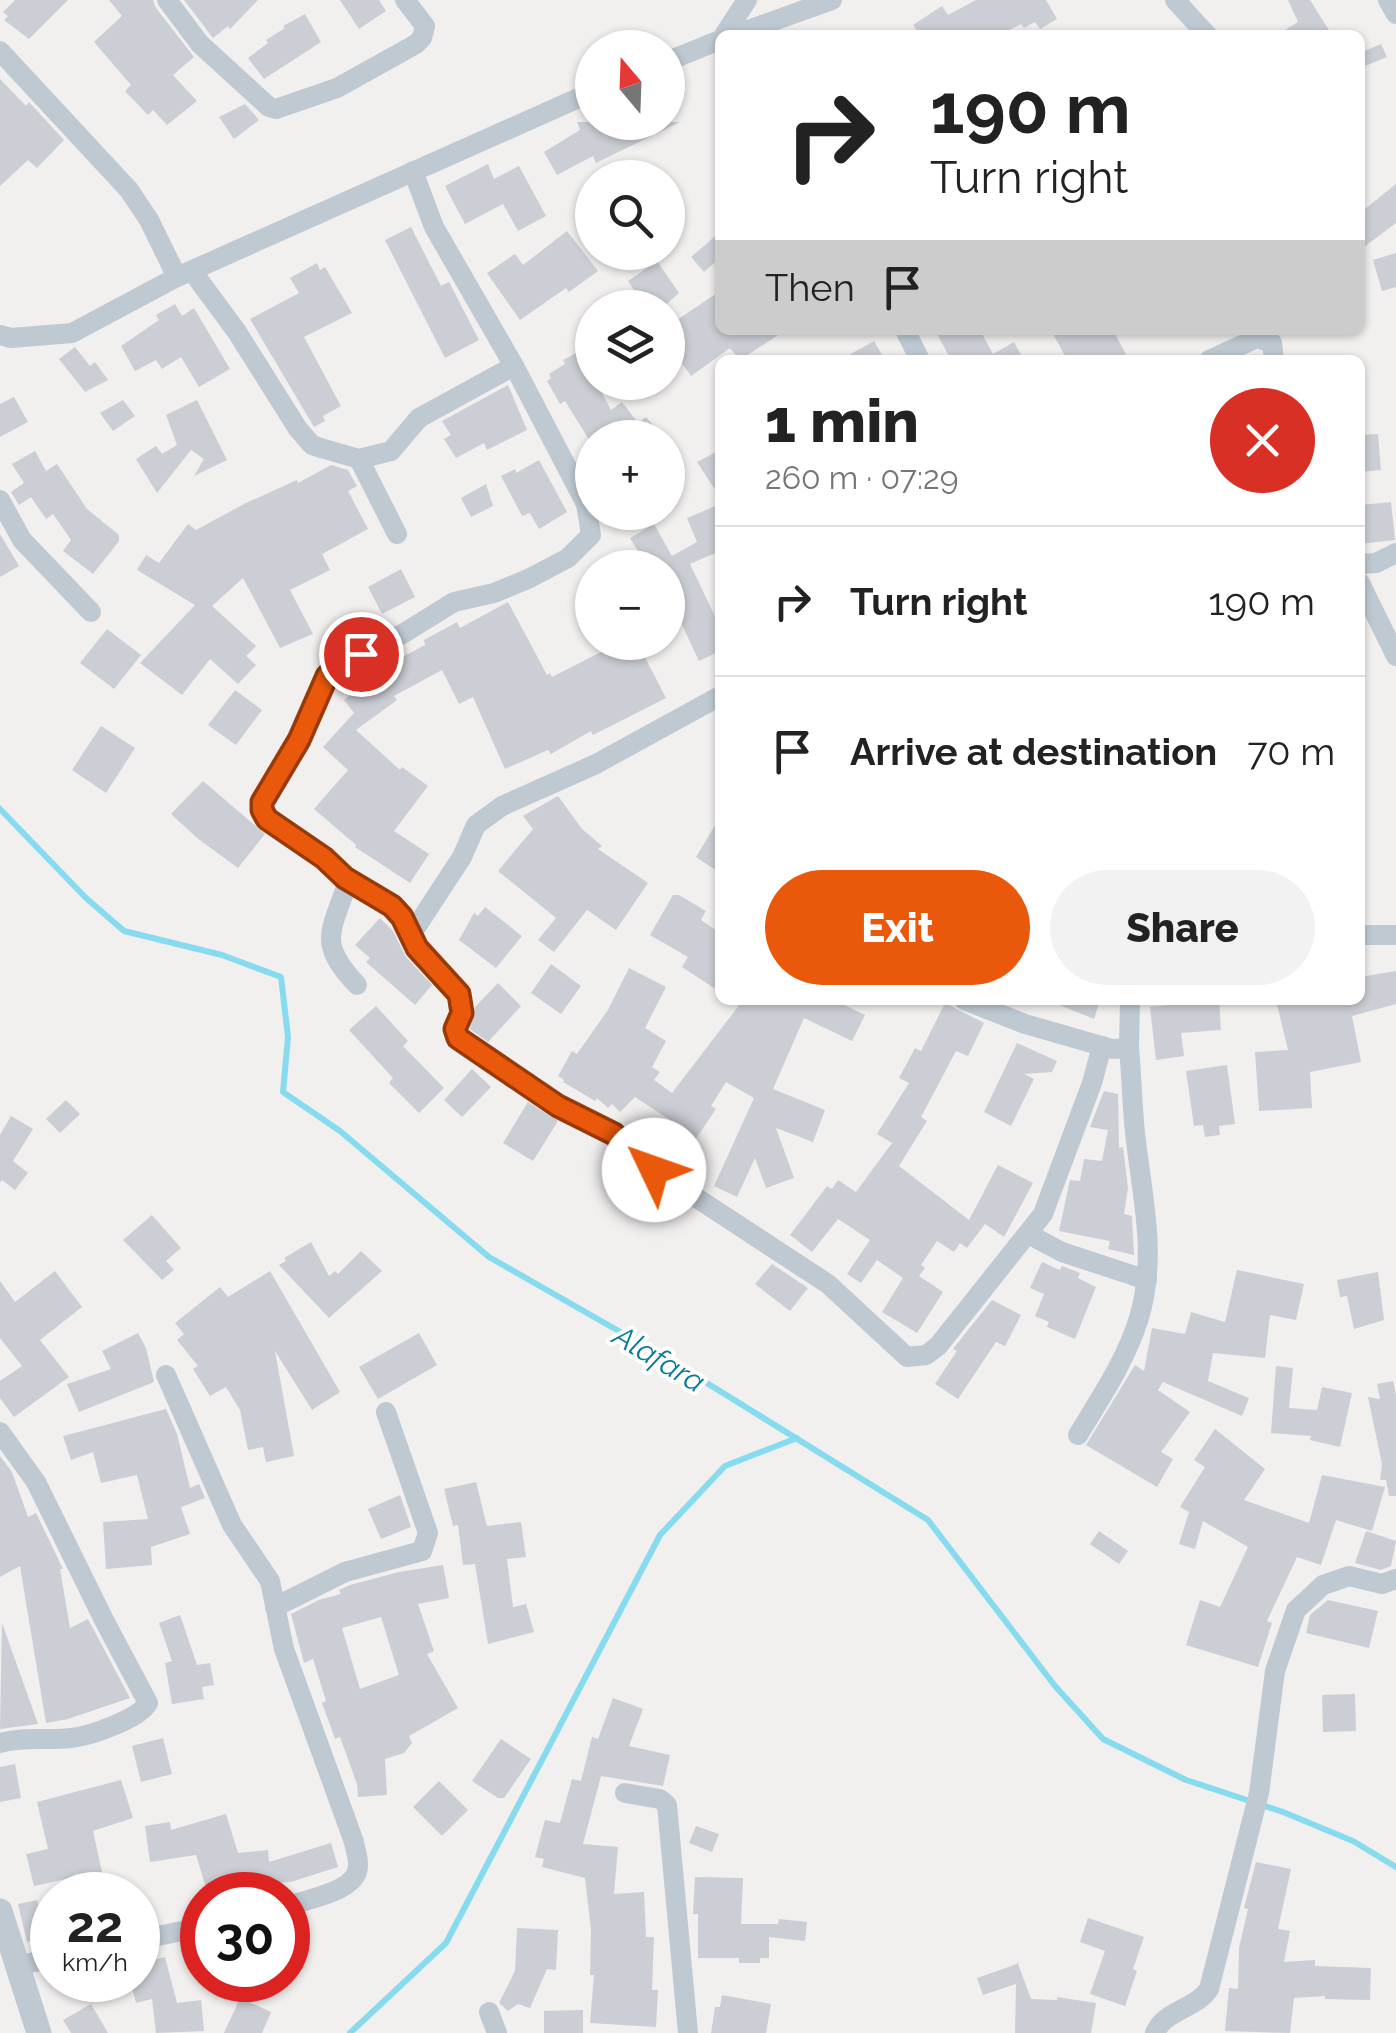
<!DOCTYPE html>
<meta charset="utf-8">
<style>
:root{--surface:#fff;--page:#f2f2f2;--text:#222;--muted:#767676;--line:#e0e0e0;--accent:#ea580c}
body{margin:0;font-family:Raleway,sans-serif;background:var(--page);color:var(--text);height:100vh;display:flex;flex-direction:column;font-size:38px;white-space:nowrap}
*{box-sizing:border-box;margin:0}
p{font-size:32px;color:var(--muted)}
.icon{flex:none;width:55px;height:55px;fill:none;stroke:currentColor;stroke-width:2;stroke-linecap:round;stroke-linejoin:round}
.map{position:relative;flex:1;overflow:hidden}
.details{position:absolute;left:715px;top:355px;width:650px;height:650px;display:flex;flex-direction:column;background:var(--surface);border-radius:15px;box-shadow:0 2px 8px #0004}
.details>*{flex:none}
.hud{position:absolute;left:715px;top:30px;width:650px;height:305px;border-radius:15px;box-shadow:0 2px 8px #0004;background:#fff;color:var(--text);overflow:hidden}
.needle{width:65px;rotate:341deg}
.buttons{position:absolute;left:575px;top:30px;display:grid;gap:20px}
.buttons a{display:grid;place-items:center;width:110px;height:110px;border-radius:50%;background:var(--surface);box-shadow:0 2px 8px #0004;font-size:50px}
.speed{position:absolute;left:30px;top:1872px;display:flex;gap:20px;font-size:50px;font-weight:700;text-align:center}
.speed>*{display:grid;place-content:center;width:130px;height:130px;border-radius:50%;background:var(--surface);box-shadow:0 2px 8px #0004;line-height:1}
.speed small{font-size:25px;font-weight:400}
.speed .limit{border:15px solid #d22;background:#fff;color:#111}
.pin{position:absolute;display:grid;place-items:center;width:85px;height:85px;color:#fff;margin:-42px;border:5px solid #fff;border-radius:50%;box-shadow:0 2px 10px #0007}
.me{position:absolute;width:110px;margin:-55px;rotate:312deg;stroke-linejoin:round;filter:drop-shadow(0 0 8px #0008)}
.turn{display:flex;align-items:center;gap:35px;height:210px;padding:0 50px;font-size:45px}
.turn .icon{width:130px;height:130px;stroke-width:2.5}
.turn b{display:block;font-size:70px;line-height:85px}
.then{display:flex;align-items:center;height:95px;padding:0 50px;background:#0003;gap:20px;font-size:38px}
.round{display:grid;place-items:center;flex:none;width:105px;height:105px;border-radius:52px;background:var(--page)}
.summary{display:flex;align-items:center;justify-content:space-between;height:170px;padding:0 50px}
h1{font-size:60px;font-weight:800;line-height:75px}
.cta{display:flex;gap:20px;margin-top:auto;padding:20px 50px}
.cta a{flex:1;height:115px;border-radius:60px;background:var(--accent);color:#fff;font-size:40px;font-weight:800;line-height:115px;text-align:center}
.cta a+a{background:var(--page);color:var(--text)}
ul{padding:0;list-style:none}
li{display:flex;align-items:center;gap:30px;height:150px;padding:0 50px;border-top:2px solid var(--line)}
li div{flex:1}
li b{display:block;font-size:38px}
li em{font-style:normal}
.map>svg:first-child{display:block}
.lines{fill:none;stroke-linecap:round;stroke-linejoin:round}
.stream{stroke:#87dbef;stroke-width:6}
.building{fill:#cbced4;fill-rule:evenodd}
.minor{stroke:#bfc9d1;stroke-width:20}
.tertiary{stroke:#bfc9d1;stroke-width:25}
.route-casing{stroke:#983908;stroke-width:25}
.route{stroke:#ea580c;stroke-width:18}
.labels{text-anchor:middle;stroke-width:8;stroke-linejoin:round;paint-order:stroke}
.water-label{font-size:30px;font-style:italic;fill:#087b97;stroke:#fff}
</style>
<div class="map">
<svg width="1396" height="2033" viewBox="0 0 1396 2033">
<rect width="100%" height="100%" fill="#f2efef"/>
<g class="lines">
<g class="stream">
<polyline points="0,809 86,898 124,931 222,955 281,977 288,1037 283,1092 340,1131 489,1257 673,1362 928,1520 1055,1686 1103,1739 1186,1780 1283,1812 1353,1841 1396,1867"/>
<polyline points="350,2033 446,1943 660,1535 725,1466 797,1438"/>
</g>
</g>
<g class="building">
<polygon points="15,0 68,0 29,39 4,20 8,16 3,12"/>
<polygon points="109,0 153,0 156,8 194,57 173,75 197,101 167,125 153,110 148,115 125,91 131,85 94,42 122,16"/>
<polygon points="184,0 258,0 230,29 228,26 213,38"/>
<polygon points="340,0 379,0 386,11 359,29"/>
<polygon points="976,0 1046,0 1057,19 1040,29 1035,22 1024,28 1021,24 1000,35 920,35 913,25 942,6 948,15"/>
<polygon points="1288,0 1310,0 1332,35 1277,35 1298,22"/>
<polygon points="305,14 321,42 264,79 248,58 268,43 266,40 285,28 283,26"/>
<polygon points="1381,44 1387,57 1360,68 1360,53"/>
<polygon points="0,79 26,106 29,102 64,140 37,168 28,160 0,186"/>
<polygon points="245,104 259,120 234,139 219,117"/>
<polygon points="577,122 599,122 605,134 630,122 680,122 596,163 593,156 557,175 544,152 580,130"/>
<polygon points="488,164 494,179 519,166 546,216 518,231 503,204 465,224 445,186"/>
<polygon points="1396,184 1396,223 1360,250 1360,213"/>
<polygon points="411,227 441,286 449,282 479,340 445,358 385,240"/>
<polygon points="567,231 598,271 569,292 566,288 520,320 487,273 515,254 523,265"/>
<polygon points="720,232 720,258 704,272 691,257"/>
<polygon points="1396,253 1396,287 1382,291 1373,260"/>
<polygon points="657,261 679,293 662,308 646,308 628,281"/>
<polygon points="317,263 320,270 325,267 352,313 304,337 341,406 323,416 325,421 314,427 250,319 299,293 290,278"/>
<polygon points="720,291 720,330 786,330 740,360 730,348 691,376 668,344 668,326"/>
<polygon points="175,304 182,316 194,308 230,369 199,387 181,357 162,369 156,360 135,371 121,346 159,320 156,315"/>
<polygon points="935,330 980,330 993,354 1014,342 1024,360 951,360"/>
<polygon points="1051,330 1113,330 1129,360 1067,360"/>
<polygon points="874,341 885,360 840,360"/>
<polygon points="75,347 90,366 95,362 108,380 85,392 59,359"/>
<polygon points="578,352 592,382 596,382 611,410 622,402 638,423 646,417 658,431 650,438 588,438 565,401 560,404 547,381 551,378 549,374 565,364 563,360"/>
<polygon points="508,385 527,430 487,450 484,443 456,458 444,439 451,435 442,421"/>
<polygon points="14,397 28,422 0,437 0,404"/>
<polygon points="123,400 135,416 113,431 100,413"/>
<polygon points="197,400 227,460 194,476 204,459 191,450 157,493 136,459 156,446 162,454 177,445 166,415"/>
<polygon points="1378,434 1381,470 1360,472 1360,435"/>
<polygon points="720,450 720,497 697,462"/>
<polygon points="35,451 46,471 57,464 87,509 119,535 119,541 93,574 63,551 71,540 53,514 46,519 31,497 19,505 11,492 24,483 12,464"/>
<polygon points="539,460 567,512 539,529 530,513 522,516 501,476 515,469 516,473"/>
<polygon points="331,465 348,470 357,486 348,491 368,529 322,554 330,570 290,590 313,634 280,648 243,578 212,606 256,646 246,656 256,665 238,684 210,659 182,695 140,663 195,605 137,570 146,555 159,563 188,524 196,530 244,504 297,480 298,483"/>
<polygon points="486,484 493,506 471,517 461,498"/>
<polygon points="1391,502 1395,540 1360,544 1360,505"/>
<polygon points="720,504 720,551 690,564 720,627 720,651 699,661 668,595 668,568 648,568 630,538 654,524 672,556 697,542 687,518"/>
<polygon points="0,534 19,566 0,577"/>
<polygon points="401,569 415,597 382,614 368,587"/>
<polygon points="508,602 547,675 550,673 552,677 603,651 602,648 612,642 637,642 666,698 593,735 591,731 551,754 548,750 505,769 473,697 459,704 442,670 394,696 397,700 356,730 400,770 402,767 428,786 394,831 429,854 410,883 355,847 356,845 314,809 348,770 323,747 354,713 344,700 393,662 425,645 424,640 457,622 460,628"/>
<polygon points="107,629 141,655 114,689 80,663"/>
<polygon points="235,690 262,710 236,745 208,725"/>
<polygon points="101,726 135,748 106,793 72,770"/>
<polygon points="203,781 265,834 238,868 197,838 171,814"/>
<polygon points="558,796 582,829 602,846 598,849 648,883 616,930 587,910 554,952 538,940 556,918 498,871 533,829 523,816"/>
<polygon points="720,817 720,873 696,857"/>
<polygon points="673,895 679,895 706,911 701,920 720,933 720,992 682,967 688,957 650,935"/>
<polygon points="485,907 522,936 496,968 459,940 474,913 478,916"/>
<polygon points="380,918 393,931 406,957 432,985 415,1005 366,962 370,958 355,945"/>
<polygon points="551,964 581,986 561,1014 531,993"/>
<polygon points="629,968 666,987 645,1028 666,1041 652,1067 660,1072 654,1080 672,1093 743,1000 834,1000 865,1015 852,1041 804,1018 773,1089 825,1110 813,1142 776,1128 794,1178 766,1188 755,1158 737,1197 714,1186 754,1098 726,1082 711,1106 716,1109 693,1143 703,1148 686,1175 657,1154 676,1124 635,1097 620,1112 612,1104 608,1108 597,1098 595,1101 563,1082 564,1080 558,1076 572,1051 577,1054 608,1010"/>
<polygon points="1396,971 1396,1004 1352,1016 1361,1062 1310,1072 1312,1108 1259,1111 1255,1052 1288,1050 1276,1000 1360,1000 1360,977"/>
<polygon points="498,983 521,1006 488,1042 470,1029 475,1007"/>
<polygon points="1047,1000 1100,1000 1094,1019"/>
<polygon points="1189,1000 1219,1000 1221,1030 1181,1033 1184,1056 1156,1060 1150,1007 1189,1003"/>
<polygon points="945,1003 984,1023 968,1056 956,1051 921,1117 927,1121 899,1166 969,1220 998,1165 1033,1183 1004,1237 985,1224 967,1248 960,1243 954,1252 937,1241 921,1265 925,1268 919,1276 943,1292 917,1333 882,1312 903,1278 877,1260 861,1283 847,1274 870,1240 838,1219 812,1252 790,1235 827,1186 832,1189 838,1180 856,1192 892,1143 877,1134 909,1083 899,1078 915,1048 921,1051"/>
<polygon points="376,1006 408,1041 403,1046 444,1088 419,1113 389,1083 393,1078 349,1030"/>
<polygon points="1017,1043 1057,1061 1052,1072 1024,1074 1034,1079 1011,1126 984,1112"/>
<polygon points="1227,1065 1235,1124 1219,1126 1220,1135 1205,1137 1203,1125 1194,1126 1186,1071"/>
<polygon points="472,1069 491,1087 462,1117 444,1100"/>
<polygon points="1104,1091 1118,1094 1119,1148 1123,1147 1128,1188 1124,1214 1132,1216 1134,1255 1108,1249 1110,1241 1059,1231 1070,1180 1080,1181 1084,1159 1102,1161 1108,1130 1090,1127"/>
<polygon points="66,1100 80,1114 60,1133 46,1119"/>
<polygon points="528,1102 558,1121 533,1161 503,1143"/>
<polygon points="11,1116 33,1129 13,1161 28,1173 15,1190 2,1180 0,1183 0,1135"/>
<polygon points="152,1215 181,1248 166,1261 174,1270 162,1280 123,1240"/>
<polygon points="311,1242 329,1276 335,1271 338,1274 361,1251 382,1271 329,1318 279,1265 286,1261 284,1258"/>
<polygon points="1042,1262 1060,1270 1062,1266 1080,1273 1078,1278 1096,1287 1075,1339 1047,1327 1049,1322 1035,1316 1044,1294 1030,1288"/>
<polygon points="772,1264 808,1288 790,1311 755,1284"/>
<polygon points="1237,1270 1304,1284 1296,1320 1270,1315 1265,1358 1213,1353 1208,1381 1249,1398 1242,1416 1163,1382 1158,1390 1190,1412 1161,1452 1173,1459 1157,1487 1086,1445 1135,1365 1144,1371 1152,1328 1185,1334 1191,1312 1225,1322"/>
<polygon points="55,1271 82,1307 40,1340 69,1377 14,1417 0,1398 0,1381 22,1366 0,1338 0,1281 15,1302"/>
<polygon points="270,1271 340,1392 312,1410 275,1351 294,1456 266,1462 263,1447 248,1450 240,1410 226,1387 210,1396 193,1369 198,1366 177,1340 184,1334 175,1323 220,1287 228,1297"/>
<polygon points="1378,1272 1384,1320 1354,1329 1347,1296 1340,1297 1337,1280"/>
<polygon points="992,1300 1021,1315 1005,1346 996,1342 958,1399 935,1384 957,1351 953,1349"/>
<polygon points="138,1333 146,1348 154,1382 79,1412 67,1384 111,1369 102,1351"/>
<polygon points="419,1333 437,1365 378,1399 359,1367"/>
<polygon points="1276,1366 1293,1368 1289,1408 1317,1410 1322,1387 1352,1393 1340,1447 1310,1440 1311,1436 1271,1433"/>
<polygon points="1393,1381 1396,1395 1396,1496 1389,1496 1386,1480 1380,1480 1382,1464 1368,1397 1380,1399 1377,1384"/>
<polygon points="166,1409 177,1434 190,1488 199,1484 205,1498 181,1507 190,1534 151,1547 152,1565 106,1569 103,1522 148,1519 137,1475 101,1483 93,1452 71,1460 63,1436"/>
<polygon points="1215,1429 1265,1469 1244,1500 1309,1523 1322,1475 1385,1487 1372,1531 1336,1520 1321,1565 1297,1557 1267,1621 1272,1623 1258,1667 1186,1645 1200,1600 1220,1607 1248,1547 1203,1521 1195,1549 1179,1544 1189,1512 1180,1507 1205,1467 1194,1460"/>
<polygon points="0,1456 12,1472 28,1517 36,1513 63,1569 60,1569 70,1628 88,1619 130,1698 68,1719 46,1723 20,1566 0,1577"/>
<polygon points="476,1482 487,1526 521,1522 526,1557 507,1559 513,1607 526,1604 534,1632 488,1644 475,1564 463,1565 458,1525 453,1526 444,1489"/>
<polygon points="400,1495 411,1527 381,1539 368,1509"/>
<polygon points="1099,1531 1128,1551 1119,1564 1090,1544"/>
<polygon points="1366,1531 1396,1541 1391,1566 1381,1570 1355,1563"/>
<path d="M443,1565L449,1598L418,1604L434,1651L427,1654L458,1708L409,1736L412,1743L404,1753L385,1759L387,1795L358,1797L357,1784L340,1737L335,1739L322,1703L326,1701L313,1659L304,1663L291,1614L319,1600L341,1594L339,1590L350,1585L399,1572ZM381,1617L399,1675L360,1689L342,1628Z"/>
<polygon points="1328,1600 1378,1611 1369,1648 1306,1633 1310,1615"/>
<polygon points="180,1615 197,1665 210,1663 214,1685 202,1687 204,1699 172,1704 165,1663 172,1661 159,1623"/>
<polygon points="2,1623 38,1724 0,1729"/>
<polygon points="1355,1694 1356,1731 1323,1732 1322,1695"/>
<polygon points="613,1698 643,1709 629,1746 670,1755 663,1786 601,1776 583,1844 618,1847 614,1894 644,1892 646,1937 654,1937 652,1990 658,1990 656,2027 590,2023 594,1975 590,1975 591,1930 585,1878 542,1867 544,1859 535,1857 545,1820 560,1823 572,1779 581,1781 592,1737 598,1739"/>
<polygon points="163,1738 172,1774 141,1782 132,1746"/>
<polygon points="501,1739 531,1759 504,1798 498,1798 472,1781"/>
<polygon points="15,1764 21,1798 0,1802 0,1767"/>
<polygon points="121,1780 133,1818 93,1831 107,1895 70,1895 66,1879 34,1886 26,1854 48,1849 37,1802"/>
<polygon points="439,1781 468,1810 442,1836 413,1807"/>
<polygon points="226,1814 238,1853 268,1850 269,1862 331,1843 338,1867 291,1882 243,1886 243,1881 207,1891 196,1855 150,1862 145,1826 170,1822 171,1830"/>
<polygon points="696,1826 719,1834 712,1852 689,1843"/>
<polygon points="1256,1862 1291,1869 1278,1929 1290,1931 1284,1962 1315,1960 1315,1966 1371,1968 1370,2000 1325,1999 1325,1996 1294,1998 1290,2033 1225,2031 1229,1988 1238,1989 1239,1948 1248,1909 1244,1908"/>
<polygon points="695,1877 743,1878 741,1924 778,1924 779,1919 807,1922 805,1941 769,1937 769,1958 760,1958 760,1963 739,1963 739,1958 698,1958 698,1914 693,1914"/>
<polygon points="37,1900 45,1936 27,1942 18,1904"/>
<polygon points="1088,1918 1144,1937 1133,1969 1137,1971 1125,2006 1090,1994 1105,1951 1080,1942"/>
<polygon points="517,1928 558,1930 556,1970 547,1969 530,2008 518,2004 508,2011 499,2003 515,1971"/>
<polygon points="165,1957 177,2003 201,2000 204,2031 156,2033 152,1999 136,2003 130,1980 138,1980 138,1964"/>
<polygon points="1017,1961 1031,1999 1057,2000 1057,1997 1096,2003 1091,2033 1015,2033 1016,1984 983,1995 977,1978 1017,1964"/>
<polygon points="722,1995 771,2004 766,2033 711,2033 715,2007 720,2007"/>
<polygon points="240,1998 271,2012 262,2033 224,2033"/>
<polygon points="91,2004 108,2033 71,2033 63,2020"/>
<polygon points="583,2010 583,2033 544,2033 544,2011"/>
</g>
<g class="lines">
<g class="minor">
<polyline points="167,0 200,44 269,107 276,109 337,88 416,44 422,38 425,26 405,0"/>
<polyline points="1175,0 1207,35"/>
<polyline points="1388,0 1396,14"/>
<polyline points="724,35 747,0"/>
<polyline points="734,35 832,0"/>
<polyline points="0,51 129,190 149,220 177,277"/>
<polyline points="668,61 720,40"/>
<polyline points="192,271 237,332 298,429 312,445 321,448 359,459 391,451 419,418 514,366"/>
<polyline points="905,330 920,360"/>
<polyline points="0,335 11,338 72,333 177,277 592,92"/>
<polyline points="1209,360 1257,338 1272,343 1274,360"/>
<polyline points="359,459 397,534"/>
<polyline points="0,500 22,540 91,612"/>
<polyline points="1360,564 1376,563 1396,553"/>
<polyline points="1360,583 1396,656"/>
<polyline points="345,878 392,906 402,917 417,948 459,995 462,1013 455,1029 458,1038 558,1106 613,1134 654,1170 828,1284 907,1357 926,1355 938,1346 1043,1214 1092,1083 1102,1046"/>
<polyline points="411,935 462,857 476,825 502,806 596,764 720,696"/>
<polyline points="1360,935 1396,935"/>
<path d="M357,985C317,942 331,933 347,884C333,855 292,836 267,819L262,811L263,802L299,740L327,676L337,667L404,633L454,602L494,593L528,579L568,558L591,535L586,504L514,366L434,227L413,171"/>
<path d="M964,1000L1025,1024L1112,1049L1129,1048C1132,1079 1132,1111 1136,1141C1143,1201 1157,1257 1139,1318C1126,1360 1101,1397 1078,1435"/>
<polyline points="1129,1048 1130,1000"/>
<polyline points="1028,1234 1062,1252 1147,1280"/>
<path d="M166,1375L232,1525L270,1581L284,1649L354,1842C355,1849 359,1859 358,1867C356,1892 307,1899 288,1906"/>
<path d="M0,1432L36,1482L104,1620L148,1703C139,1719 90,1736 71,1738C47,1741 24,1736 0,1743"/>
<polyline points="275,1607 345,1572 422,1551 428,1533 386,1412"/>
<polyline points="625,1793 660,1799 667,1805 688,2033"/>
<polyline points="138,1940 202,1927"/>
<polyline points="17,1966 52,1958"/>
<polyline points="489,2012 497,2033"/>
<path d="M1155,2033C1164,2010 1196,2009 1209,1989L1259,1793L1275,1671L1296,1610L1323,1585L1349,1576L1382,1584L1396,1579"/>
</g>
<polyline class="tertiary" points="0,1911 39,2033"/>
</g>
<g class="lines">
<g class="route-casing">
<polyline id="route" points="361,654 337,666 327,676 299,740 262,802 262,810 267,819 324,858 345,878 392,906 402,917 417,948 459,994 462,1013 455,1029 458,1038 558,1106 614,1134 654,1170"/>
</g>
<use href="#route" class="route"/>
</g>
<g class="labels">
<g class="water-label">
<text transform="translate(659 1359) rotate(31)" y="10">Alafara</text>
</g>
</g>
</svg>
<div class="buttons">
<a><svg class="needle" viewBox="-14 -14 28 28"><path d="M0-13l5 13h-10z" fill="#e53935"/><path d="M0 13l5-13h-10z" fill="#767676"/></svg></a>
<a><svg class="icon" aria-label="search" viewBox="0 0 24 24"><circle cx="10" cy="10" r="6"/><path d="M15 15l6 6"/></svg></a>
<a><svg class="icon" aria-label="layers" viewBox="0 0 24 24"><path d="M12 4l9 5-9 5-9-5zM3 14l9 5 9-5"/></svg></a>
<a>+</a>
<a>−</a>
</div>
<div class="speed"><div>22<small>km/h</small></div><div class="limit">30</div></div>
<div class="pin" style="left:361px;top:654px;background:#d93025"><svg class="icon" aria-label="arrive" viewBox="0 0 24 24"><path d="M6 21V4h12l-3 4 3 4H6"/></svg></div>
<svg class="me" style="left:654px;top:1170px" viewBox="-20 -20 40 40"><circle r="19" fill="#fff"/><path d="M0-13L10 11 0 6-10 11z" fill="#ea580c"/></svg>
<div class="hud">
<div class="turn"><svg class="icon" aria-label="right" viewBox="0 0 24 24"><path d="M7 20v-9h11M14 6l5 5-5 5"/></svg><div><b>190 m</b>Turn right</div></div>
<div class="then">Then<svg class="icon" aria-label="arrive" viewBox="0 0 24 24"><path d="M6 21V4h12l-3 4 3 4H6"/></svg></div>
</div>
<section class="details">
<div class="summary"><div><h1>1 min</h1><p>260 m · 07:29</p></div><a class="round" style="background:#d93025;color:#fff"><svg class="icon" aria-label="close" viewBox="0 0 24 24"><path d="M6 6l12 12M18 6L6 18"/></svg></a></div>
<ul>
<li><svg class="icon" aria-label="right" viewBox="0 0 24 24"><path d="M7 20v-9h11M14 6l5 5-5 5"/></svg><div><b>Turn right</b></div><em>190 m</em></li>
<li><svg class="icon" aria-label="arrive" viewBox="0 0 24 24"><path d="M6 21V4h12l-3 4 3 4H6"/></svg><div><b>Arrive at destination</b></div><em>70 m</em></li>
</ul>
<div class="cta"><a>Exit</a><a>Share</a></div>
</section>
</div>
